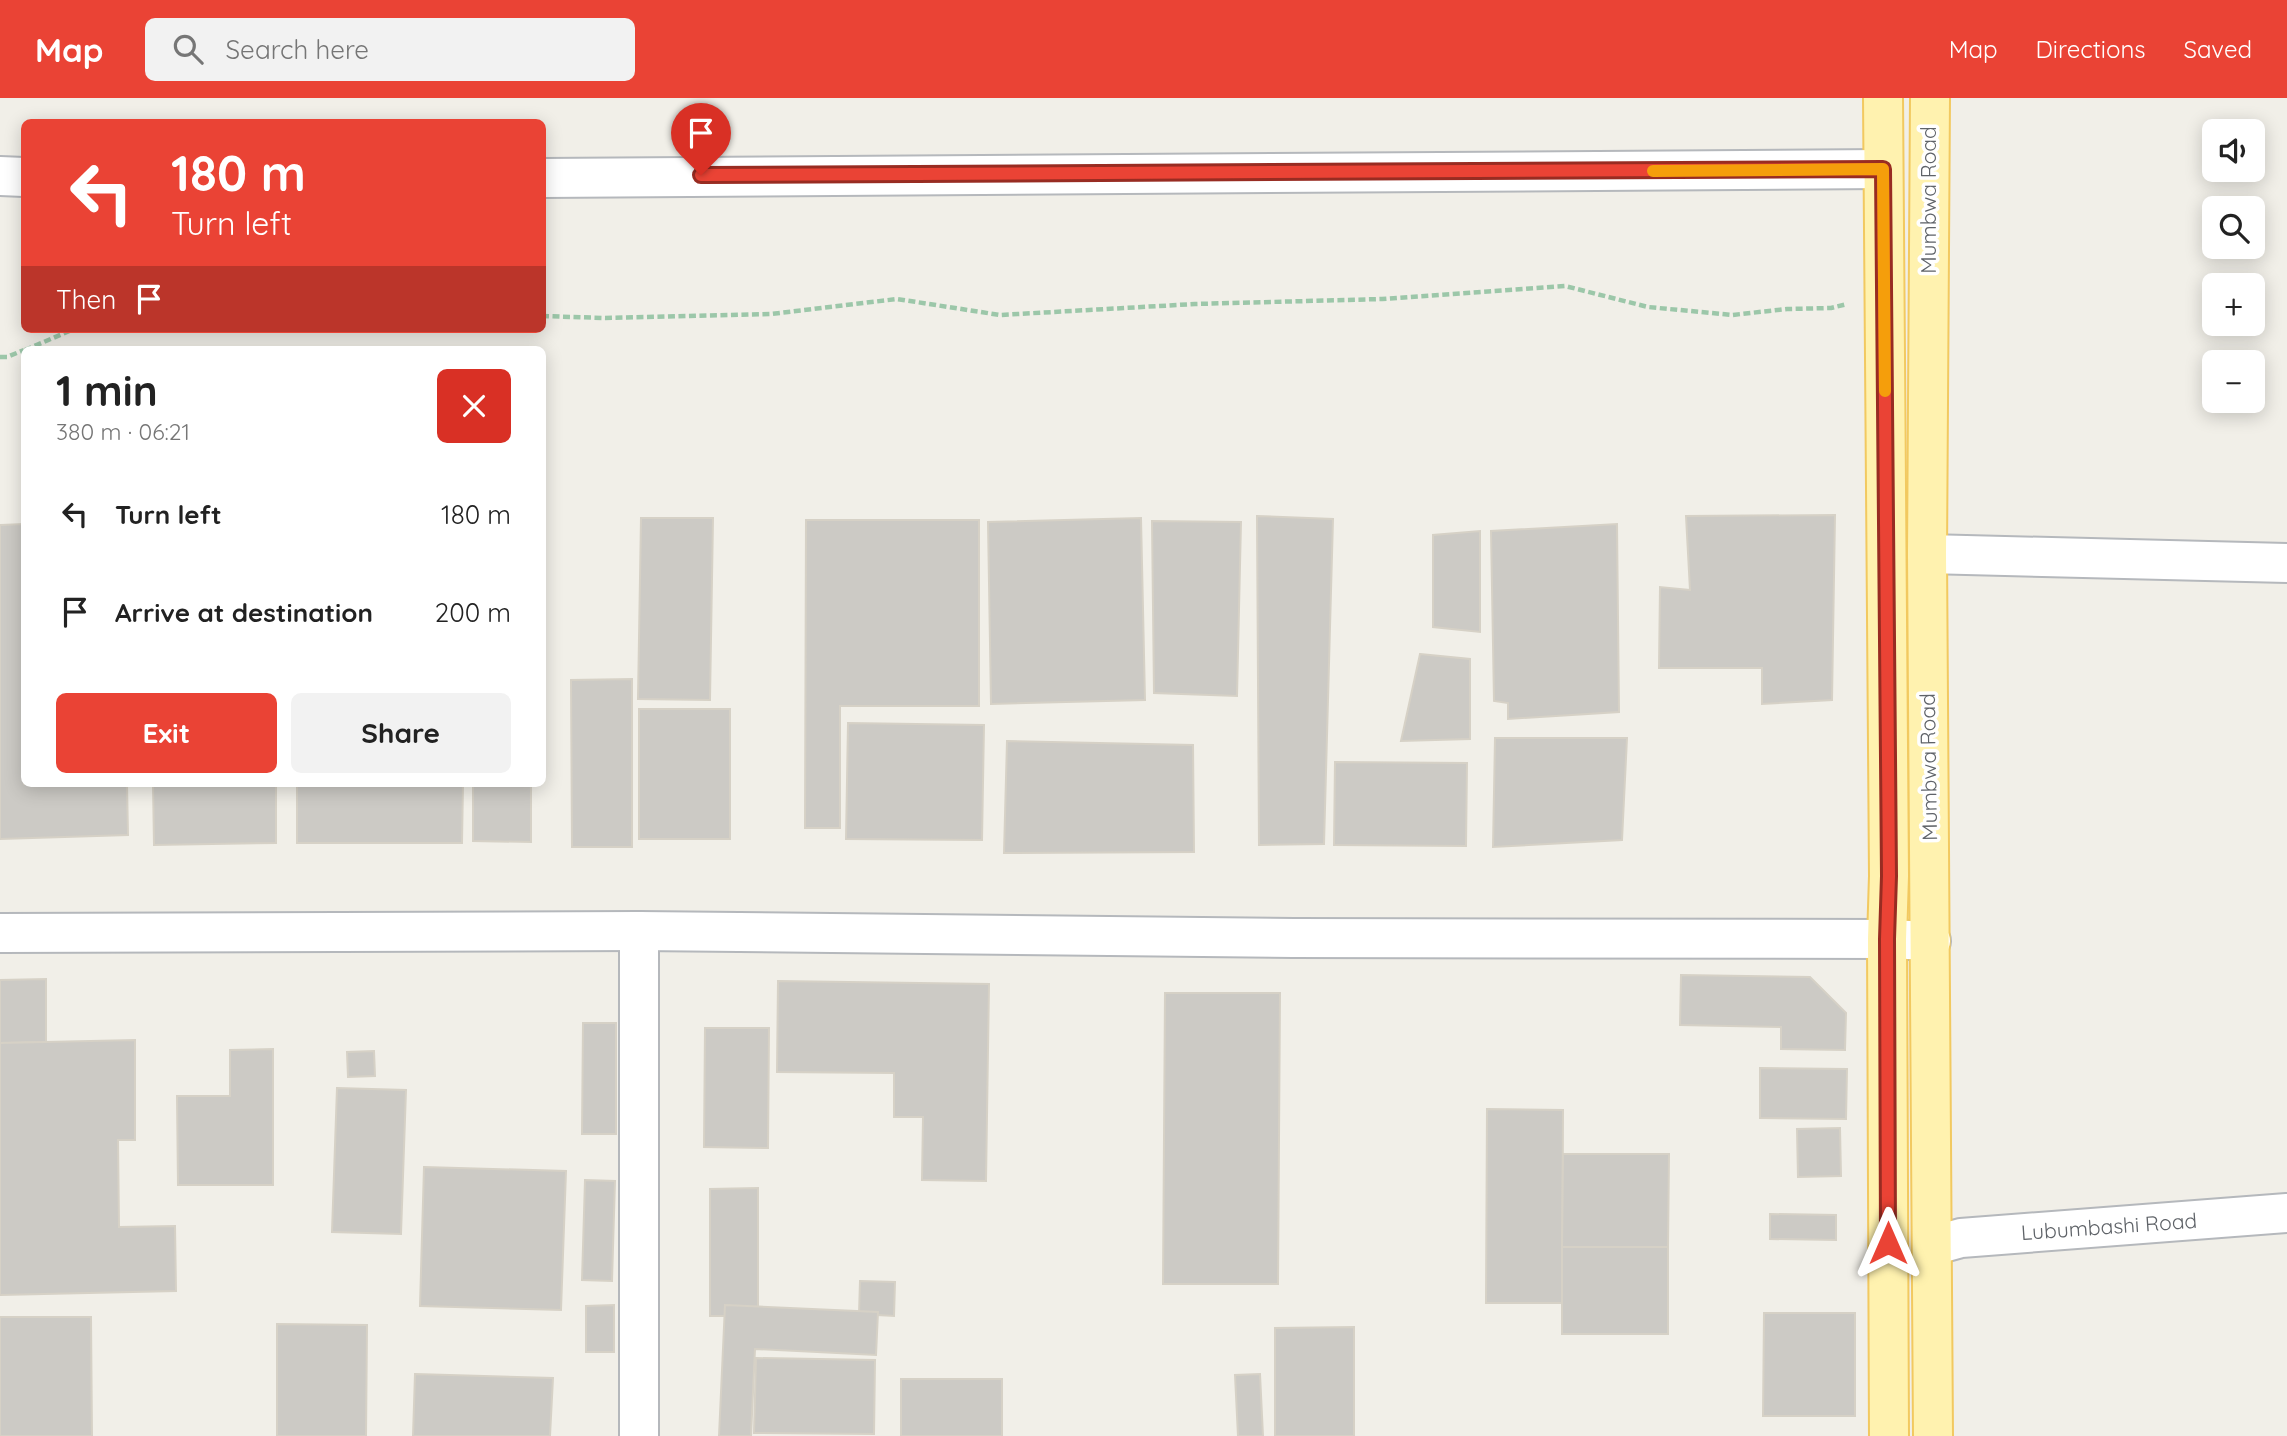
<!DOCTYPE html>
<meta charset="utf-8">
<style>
:root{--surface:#fff;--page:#f2f2f2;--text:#222;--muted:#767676;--accent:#ea4335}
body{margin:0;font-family:Quicksand,sans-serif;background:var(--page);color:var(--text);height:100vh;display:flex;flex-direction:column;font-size:26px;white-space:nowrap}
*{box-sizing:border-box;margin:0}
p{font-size:23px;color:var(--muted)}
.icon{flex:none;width:38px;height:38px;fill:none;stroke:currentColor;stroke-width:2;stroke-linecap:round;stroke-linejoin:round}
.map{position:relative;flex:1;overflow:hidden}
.drawer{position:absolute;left:21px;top:248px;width:525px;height:441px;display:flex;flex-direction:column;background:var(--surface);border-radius:10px;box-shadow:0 4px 18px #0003}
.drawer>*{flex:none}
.banner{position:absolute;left:21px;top:21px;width:525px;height:214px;border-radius:10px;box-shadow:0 4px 18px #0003;background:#ea4335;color:#fff;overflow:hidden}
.buttons{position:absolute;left:2202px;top:21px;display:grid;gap:14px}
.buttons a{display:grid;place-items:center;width:63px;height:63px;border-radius:10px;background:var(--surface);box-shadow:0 4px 18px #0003;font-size:35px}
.pin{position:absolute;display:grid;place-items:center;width:60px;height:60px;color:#fff;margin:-72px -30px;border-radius:50% 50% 50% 0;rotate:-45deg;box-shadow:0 0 7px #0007}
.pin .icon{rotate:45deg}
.me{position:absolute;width:77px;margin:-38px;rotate:0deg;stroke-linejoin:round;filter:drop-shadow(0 0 5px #0008)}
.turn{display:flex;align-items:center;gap:24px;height:147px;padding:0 35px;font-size:32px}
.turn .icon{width:91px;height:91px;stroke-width:2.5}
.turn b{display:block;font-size:49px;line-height:60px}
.then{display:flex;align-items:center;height:66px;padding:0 35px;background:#0003;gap:14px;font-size:26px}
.round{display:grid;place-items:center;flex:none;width:74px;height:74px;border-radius:10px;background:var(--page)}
.overview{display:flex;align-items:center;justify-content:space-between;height:119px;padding:0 35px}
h1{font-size:42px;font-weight:800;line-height:52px}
.button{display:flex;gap:14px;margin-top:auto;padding:14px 35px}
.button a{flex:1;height:80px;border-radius:10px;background:var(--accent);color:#fff;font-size:28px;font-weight:800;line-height:80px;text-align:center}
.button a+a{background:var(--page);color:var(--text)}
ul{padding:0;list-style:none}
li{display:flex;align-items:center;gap:21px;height:98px;padding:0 35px}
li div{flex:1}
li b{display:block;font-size:26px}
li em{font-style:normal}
header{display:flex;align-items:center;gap:42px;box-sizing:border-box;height:98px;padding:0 35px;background:var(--accent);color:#fff}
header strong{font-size:33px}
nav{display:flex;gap:38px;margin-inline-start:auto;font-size:24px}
.search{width:490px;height:63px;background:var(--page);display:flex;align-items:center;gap:18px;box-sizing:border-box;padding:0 24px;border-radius:10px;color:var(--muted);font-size:26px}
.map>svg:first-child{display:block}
.building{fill:#cccac5;stroke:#d6d1c6;stroke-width:2}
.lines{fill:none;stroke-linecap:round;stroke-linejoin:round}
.minor-casing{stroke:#b5b8bc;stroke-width:42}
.major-casing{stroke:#f2c960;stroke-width:42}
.path{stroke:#9cc7a9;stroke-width:4.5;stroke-dasharray:7 3.5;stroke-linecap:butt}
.minor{stroke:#fff;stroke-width:38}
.major{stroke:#fff2af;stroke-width:38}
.route-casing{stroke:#982c22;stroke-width:18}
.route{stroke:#ea4335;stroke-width:12}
.slow{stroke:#f59e0b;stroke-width:12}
.labels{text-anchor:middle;stroke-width:7;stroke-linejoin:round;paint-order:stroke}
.street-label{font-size:21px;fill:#5f6368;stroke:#fff}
</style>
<header>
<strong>Map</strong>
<div class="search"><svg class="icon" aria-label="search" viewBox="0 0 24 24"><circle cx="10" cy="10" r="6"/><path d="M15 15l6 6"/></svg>Search here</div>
<nav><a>Map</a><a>Directions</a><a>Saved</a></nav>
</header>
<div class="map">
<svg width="2287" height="1338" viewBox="0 0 2287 1338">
<rect width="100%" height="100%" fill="#f1efe8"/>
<g class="building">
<polygon points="1835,417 1832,602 1762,606 1762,570 1659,570 1660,489 1690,492 1686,418"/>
<polygon points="1257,418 1333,421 1324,746 1259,747"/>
<polygon points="641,420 713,420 710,602 638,601"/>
<polygon points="1141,420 1145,602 991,606 988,424"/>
<polygon points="806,422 979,422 979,608 840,608 840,730 805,730"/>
<polygon points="1152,423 1241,424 1237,598 1154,595"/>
<polygon points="24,426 24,686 127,686 128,737 0,741 0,427"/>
<polygon points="1617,426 1619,614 1508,621 1508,605 1494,603 1491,433"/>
<polygon points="1480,433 1480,534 1433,529 1433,437"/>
<polygon points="1420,556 1470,561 1470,641 1401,643"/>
<polygon points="632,581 632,749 572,749 571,582"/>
<rect x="639" y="611" width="91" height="130"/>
<polygon points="848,625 984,627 982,742 846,741"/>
<polygon points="1495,640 1627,640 1622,742 1493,749"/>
<polygon points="1007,643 1193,647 1194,754 1004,755"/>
<polygon points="1335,664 1467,665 1466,748 1334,747"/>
<polygon points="153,686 276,686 276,745 154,747"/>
<polygon points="297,686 463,686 462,745 297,745"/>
<polygon points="473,686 531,686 531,744 473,743"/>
<polygon points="1681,877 1810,879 1846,915 1845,952 1781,951 1781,929 1680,927"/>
<polygon points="46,881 46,944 0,945 0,882"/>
<polygon points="778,883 989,886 986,1083 922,1082 923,1019 894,1019 894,975 777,974"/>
<polygon points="1165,895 1280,895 1278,1186 1163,1186"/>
<polygon points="583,925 616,925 616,1036 582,1036"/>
<polygon points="705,930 769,930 768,1050 704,1049"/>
<polygon points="135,942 135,1042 118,1042 119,1129 175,1128 176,1193 0,1197 0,945"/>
<polygon points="273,951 273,1087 178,1087 177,998 230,998 230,952"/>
<polygon points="374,953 375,978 348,979 347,954"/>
<polygon points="1760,970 1847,971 1846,1021 1760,1020"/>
<polygon points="337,990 406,992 401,1136 332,1134"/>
<polygon points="1487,1011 1563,1012 1562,1205 1486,1205"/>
<polygon points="1840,1030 1841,1078 1798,1079 1797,1031"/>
<polygon points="1563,1056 1669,1056 1668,1149 1562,1149"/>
<polygon points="424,1069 566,1073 561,1212 420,1208"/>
<polygon points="585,1082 615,1083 612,1183 582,1182"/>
<polygon points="758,1090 758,1218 710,1218 710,1091"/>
<polygon points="1770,1116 1836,1117 1836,1142 1770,1141"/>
<rect x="1562" y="1149" width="106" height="87"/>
<polygon points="860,1183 895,1184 894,1218 859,1216"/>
<polygon points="614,1207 614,1254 586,1254 586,1208"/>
<polygon points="725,1207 878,1214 876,1257 755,1251 751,1338 719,1338"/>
<polygon points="1764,1215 1855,1215 1855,1318 1763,1318"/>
<polygon points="0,1219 91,1219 92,1338 0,1338"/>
<polygon points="277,1226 367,1227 366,1338 277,1338"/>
<polygon points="1354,1229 1354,1338 1275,1338 1275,1230"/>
<polygon points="756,1260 875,1262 874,1336 754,1335"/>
<polygon points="415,1276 553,1280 550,1338 413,1338"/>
<polygon points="1260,1276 1263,1338 1238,1338 1235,1277"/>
<rect x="901" y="1281" width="101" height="57"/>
</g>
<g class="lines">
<g class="minor-casing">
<g id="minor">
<polyline points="0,78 24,79"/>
<polyline points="542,80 1883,71"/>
<polyline points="1927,456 2287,465"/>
<polyline points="639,833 639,1338"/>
<polyline points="0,835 639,833 1294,840 1887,841 1931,843"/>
<polyline points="1932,1148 1961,1140 2287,1115"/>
</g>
</g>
<g class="major-casing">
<g id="major">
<polyline points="1883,0 1889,778 1887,841 1889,1338"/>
<polyline points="1930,0 1927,456 1933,1338"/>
</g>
</g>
<g class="path">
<polyline points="542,218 605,220 771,216 897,201 1000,217 1195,206 1382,201 1565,188 1648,209 1732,217 1787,211 1831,210 1847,206"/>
<polyline points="25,252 74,231"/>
<polyline points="0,259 7,259 24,252"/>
</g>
<use href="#minor" class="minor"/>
<use href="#major" class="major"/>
</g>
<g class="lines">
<g class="route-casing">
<polyline id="route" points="701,77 1883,71 1889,778 1887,841 1888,1145"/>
</g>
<use href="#route" class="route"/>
<polyline class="slow" points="1653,73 1883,71 1885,293"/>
</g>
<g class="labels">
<g class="street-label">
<text transform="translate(1929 102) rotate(-90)" y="7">Mumbwa Road</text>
<text transform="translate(1929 669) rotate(-91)" y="7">Mumbwa Road</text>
<text transform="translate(2109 1129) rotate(-4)" y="7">Lubumbashi Road</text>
</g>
</g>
</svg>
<div class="buttons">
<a><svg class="icon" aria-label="sound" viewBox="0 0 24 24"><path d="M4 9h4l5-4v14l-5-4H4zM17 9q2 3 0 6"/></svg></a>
<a><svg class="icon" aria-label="search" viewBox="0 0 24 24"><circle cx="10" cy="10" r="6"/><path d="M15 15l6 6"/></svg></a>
<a>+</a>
<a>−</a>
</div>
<div class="pin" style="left:701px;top:77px;background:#d93025"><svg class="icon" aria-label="arrive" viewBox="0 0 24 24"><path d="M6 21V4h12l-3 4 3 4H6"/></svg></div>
<svg class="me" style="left:1888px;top:1145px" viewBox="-20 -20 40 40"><path d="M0-17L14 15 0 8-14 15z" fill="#ea4335" stroke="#fff" stroke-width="4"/></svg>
<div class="banner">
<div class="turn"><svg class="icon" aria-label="left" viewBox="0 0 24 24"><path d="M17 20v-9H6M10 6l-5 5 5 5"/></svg><div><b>180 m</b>Turn left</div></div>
<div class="then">Then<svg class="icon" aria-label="arrive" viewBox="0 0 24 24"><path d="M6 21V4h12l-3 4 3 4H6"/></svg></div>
</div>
<section class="drawer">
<div class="overview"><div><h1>1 min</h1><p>380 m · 06:21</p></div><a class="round" style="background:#d93025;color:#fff"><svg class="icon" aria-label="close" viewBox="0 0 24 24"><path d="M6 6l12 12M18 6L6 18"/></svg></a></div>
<ul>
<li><svg class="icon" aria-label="left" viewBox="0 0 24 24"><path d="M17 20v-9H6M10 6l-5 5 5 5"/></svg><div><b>Turn left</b></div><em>180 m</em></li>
<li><svg class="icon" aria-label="arrive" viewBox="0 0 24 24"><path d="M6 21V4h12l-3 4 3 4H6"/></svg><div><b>Arrive at destination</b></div><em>200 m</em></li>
</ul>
<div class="button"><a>Exit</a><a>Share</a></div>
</section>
</div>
